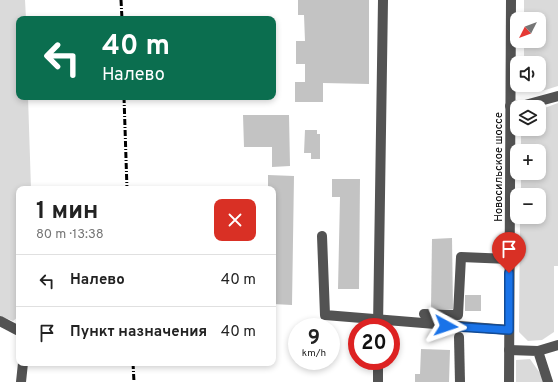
<!DOCTYPE html>
<html lang="ru">
<meta charset="utf-8">
<style>
:root{--surface:#fff;--page:#f2f2f2;--text:#222;--muted:#767676;--line:#e0e0e0}
body{margin:0;font-family:Overpass,sans-serif;background:var(--page);color:var(--text);height:100vh;display:flex;flex-direction:column;font-size:15px;white-space:nowrap}
*{box-sizing:border-box;margin:0}
p{font-size:13px;color:var(--muted)}
.icon{flex:none;width:22px;height:22px;fill:none;stroke:currentColor;stroke-width:2;stroke-linecap:round;stroke-linejoin:round}
.map{position:relative;flex:1;overflow:hidden}
.sheet{position:absolute;left:16px;top:186px;width:260px;height:180px;display:flex;flex-direction:column;background:var(--surface);border-radius:8px;box-shadow:0 2px 6px #0003}
.sheet>*{flex:none}
.hud{position:absolute;left:16px;top:16px;width:260px;height:84px;border-radius:8px;box-shadow:0 2px 6px #0003;background:#0b6e4f;color:#fff;overflow:hidden}
.needle{width:26px;rotate:228deg}
.controls{position:absolute;left:510px;top:12px;display:grid;gap:8px}
.controls a{display:grid;place-items:center;width:36px;height:36px;border-radius:8px;background:var(--surface);box-shadow:0 2px 6px #0003;font-size:20px}
.speed{position:absolute;left:288px;top:318px;display:flex;gap:8px;font-size:20px;font-weight:700;text-align:center}
.speed>*{display:grid;place-content:center;width:52px;height:52px;border-radius:50%;background:var(--surface);box-shadow:0 2px 6px #0003;line-height:1}
.speed small{font-size:10px;font-weight:400}
.speed .limit{border:6px solid #d22;background:#fff;color:#111}
.pin{position:absolute;display:grid;place-items:center;width:34px;height:34px;color:#fff;margin:-41px -17px;border-radius:50% 50% 50% 0;rotate:-45deg;box-shadow:0 0 4px #0007}
.pin .icon{rotate:45deg}
.me{position:absolute;width:44px;margin:-22px;rotate:95deg;stroke-linejoin:round;filter:drop-shadow(0 0 3px #0008)}
.turn{display:flex;align-items:center;gap:14px;height:84px;padding:0 20px;font-size:18px}
.turn .icon{width:52px;height:52px;stroke-width:2.5}
.turn b{display:block;font-size:28px;line-height:34px}
.round{display:grid;place-items:center;flex:none;width:42px;height:42px;border-radius:8px;background:var(--page)}
.head{display:flex;align-items:center;justify-content:space-between;height:68px;padding:0 20px}
h1{font-size:24px;font-weight:700;line-height:30px}
ul{padding:0;list-style:none}
li{display:flex;align-items:center;gap:12px;height:52px;padding:0 20px;border-top:1px solid var(--line)}
li div{flex:1}
li b{display:block;font-size:15px}
li em{font-style:normal}
.map>svg:first-child{display:block}
.green{fill:#dadada}
.building{fill:#c3c3c3}
.lines{fill:none;stroke-linecap:round;stroke-linejoin:round}
.minor{stroke:#535353;stroke-width:10}
.rail{stroke:#000;stroke-width:3;stroke-dasharray:6 2 1 2;stroke-linecap:butt}
.route-casing{stroke:#114b97;stroke-width:10}
.route{stroke:#1a73e8;stroke-width:7}
.labels{text-anchor:middle;stroke-width:3;stroke-linejoin:round;paint-order:stroke}
.street-label{font-size:11px;fill:#000;stroke:#fff}
</style>
<div class="map">
<svg width="558" height="382" viewBox="0 0 558 382">
<rect width="100%" height="100%" fill="#fff"/>
<g class="green">
<polygon points="0,0 25,0 26,19 19,19 19,97 28,97 31,189 19,189 19,316 13,321 0,316"/>
<polygon points="524,0 558,0 558,86 542,91 529,91 525,85 539,85 539,63 524,63 524,41 539,41 539,19 524,19"/>
<polygon points="558,103 558,266 554,266 554,332 542,340 528,341 519,332 520,217 539,217 539,195 521,195 521,173 539,173 539,151 521,151 521,129 539,129 539,110"/>
<polygon points="530,359 542,376 543,382 516,382 516,360"/>
</g>
<g class="building">
<polygon points="298,0 369,0 369,84 323,83 323,102 295,102 295,82 305,82 305,64 296,64 296,41 305,41 304,15 298,15"/>
<polygon points="243,115 289,115 290,166 272,167 272,147 244,147"/>
<polygon points="305,130 317,130 317,134 320,134 320,159 311,159 311,153 304,153"/>
<polygon points="268,175 294,176 292,305 273,304 273,189 268,189"/>
<polygon points="332,179 360,179 359,289 338,289 340,197 332,197"/>
<polygon points="452,238 453,309 431,309 432,239"/>
<rect x="465" y="295" width="16" height="16"/>
<polygon points="421,349 450,350 449,382 415,382 415,374 420,374"/>
</g>
<g class="lines">
<g class="minor">
<polyline points="510,106 525,105 558,96"/>
<polyline points="322,236 325,315 509,330"/>
<polyline points="424,314 458,315 461,257 509,259"/>
<polyline points="0,321 19,331"/>
<polyline points="378,327 383,0"/>
<polyline points="459,337 460,382"/>
<polyline points="509,350 538,351 548,382"/>
<polyline points="538,351 558,345"/>
<polyline points="378,361 378,382"/>
<polyline points="21,382 23,363"/>
<polyline points="509,382 511,0"/>
</g>
<g class="rail">
<polyline points="121,0 122,19"/>
<polyline points="124,97 127,189"/>
<polyline points="133,363 134,382"/>
</g>
</g>
<g class="lines">
<g class="route-casing">
<polyline id="route" points="446,326 509,330 509,273"/>
</g>
<use href="#route" class="route"/>
</g>
<g class="labels">
<g class="street-label">
<text transform="translate(498 167) rotate(-90)" y="4">Новосильское шоссе</text>
</g>
</g>
</svg>
<div class="controls">
<a><svg class="needle" viewBox="-14 -14 28 28"><path d="M0-13l5 13h-10z" fill="#e53935"/><path d="M0 13l5-13h-10z" fill="#767676"/></svg></a>
<a><svg class="icon" aria-label="sound" viewBox="0 0 24 24"><path d="M4 9h4l5-4v14l-5-4H4zM17 9q2 3 0 6"/></svg></a>
<a><svg class="icon" aria-label="layers" viewBox="0 0 24 24"><path d="M12 4l9 5-9 5-9-5zM3 14l9 5 9-5"/></svg></a>
<a>+</a>
<a>−</a>
</div>
<div class="speed"><div>9<small>km/h</small></div><div class="limit">20</div></div>
<div class="pin" style="left:509px;top:273px;background:#d93025"><svg class="icon" aria-label="arrive" viewBox="0 0 24 24"><path d="M6 21V4h12l-3 4 3 4H6"/></svg></div>
<svg class="me" style="left:446px;top:326px" viewBox="-20 -20 40 40"><path d="M0-17L14 15 0 8-14 15z" fill="#1a73e8" stroke="#fff" stroke-width="4"/></svg>
<div class="hud">
<div class="turn"><svg class="icon" aria-label="left" viewBox="0 0 24 24"><path d="M17 20v-9H6M10 6l-5 5 5 5"/></svg><div><b>40 m</b>Налево</div></div>
</div>
<section class="sheet">
<div class="head"><div><h1>1 мин</h1><p>80 m · 13:38</p></div><a class="round" style="background:#d93025;color:#fff"><svg class="icon" aria-label="close" viewBox="0 0 24 24"><path d="M6 6l12 12M18 6L6 18"/></svg></a></div>
<ul>
<li><svg class="icon" aria-label="left" viewBox="0 0 24 24"><path d="M17 20v-9H6M10 6l-5 5 5 5"/></svg><div><b>Налево</b></div><em>40 m</em></li>
<li><svg class="icon" aria-label="arrive" viewBox="0 0 24 24"><path d="M6 21V4h12l-3 4 3 4H6"/></svg><div><b>Пункт назначения</b></div><em>40 m</em></li>
</ul>
</section>
</div>
